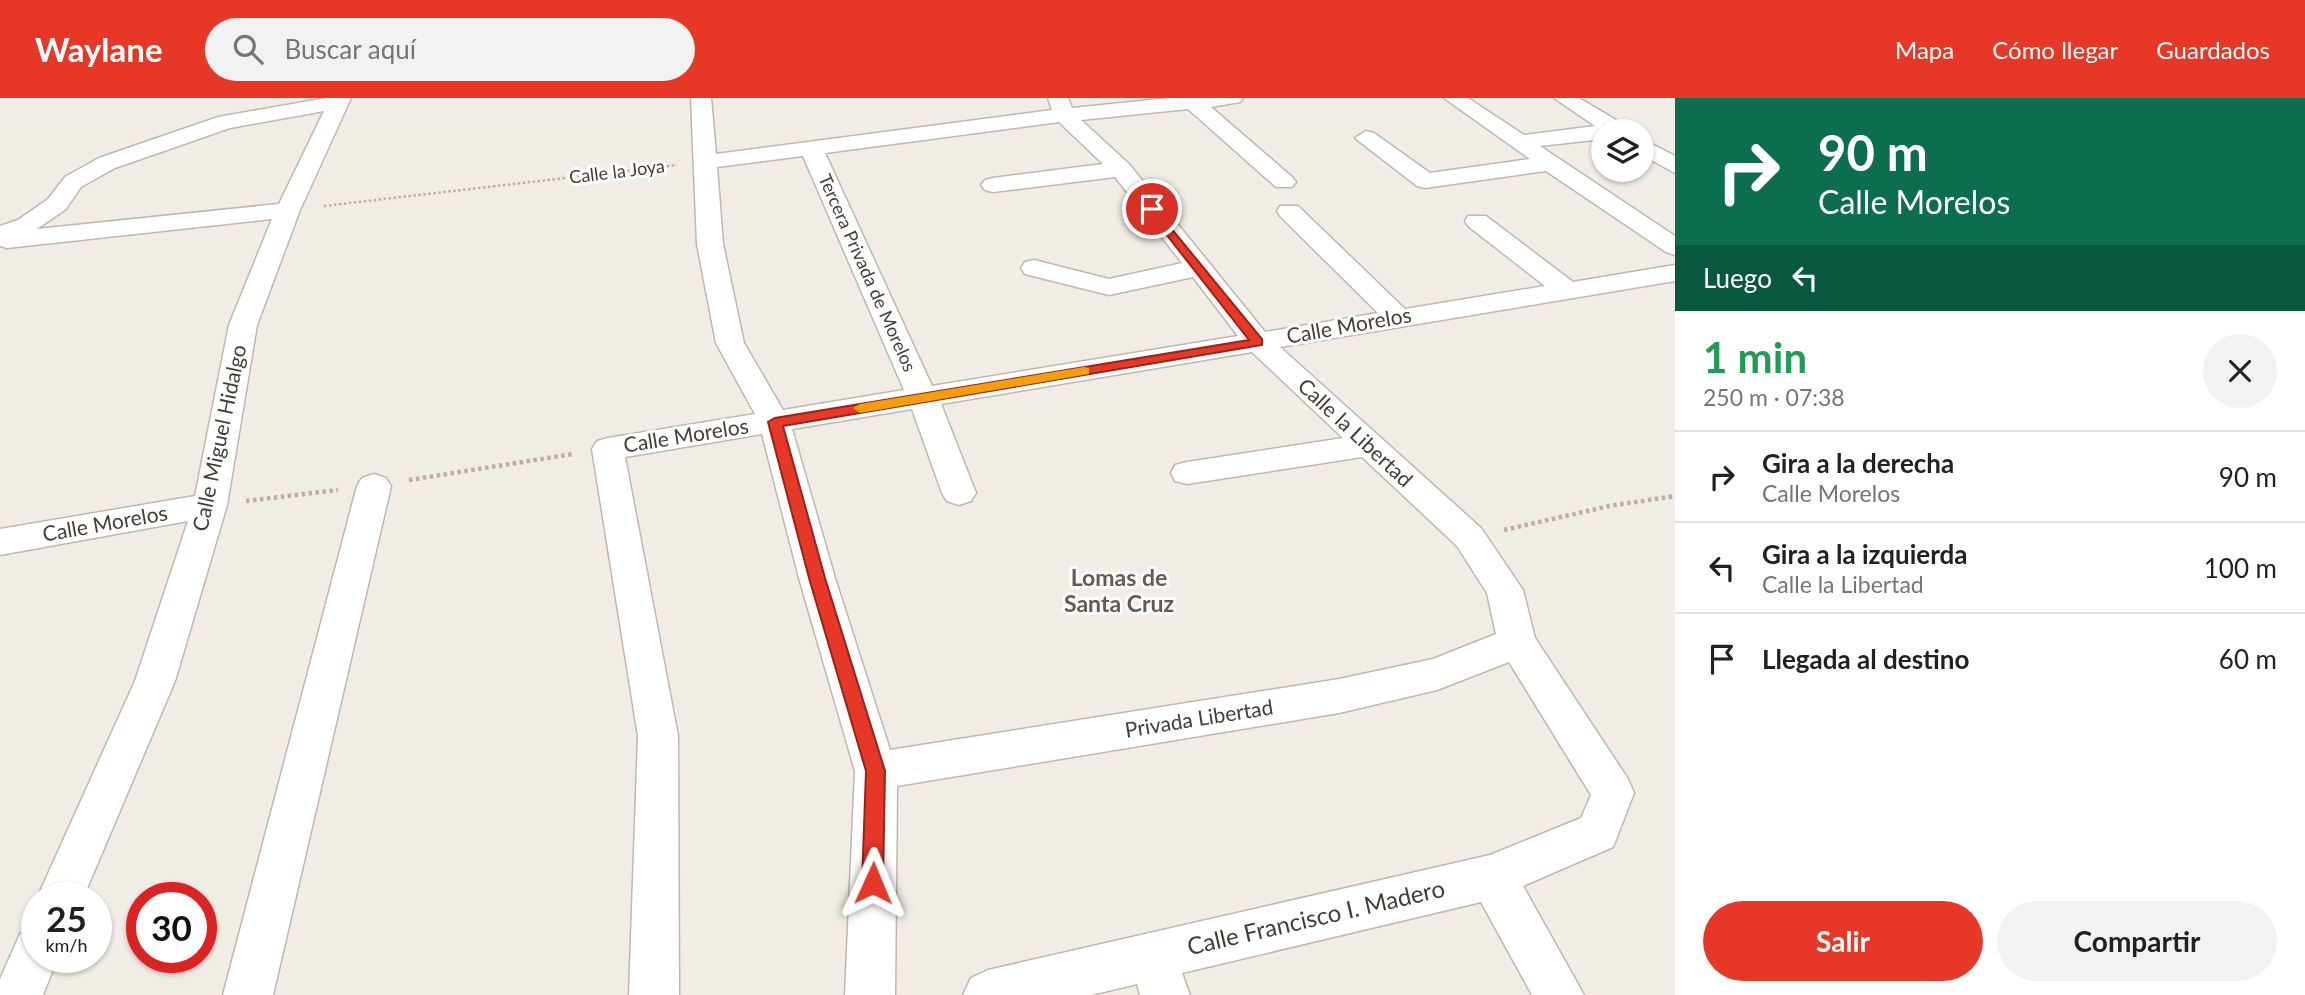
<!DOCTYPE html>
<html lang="es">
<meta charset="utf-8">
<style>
:root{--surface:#fff;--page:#f2f2f2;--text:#202124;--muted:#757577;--line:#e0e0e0;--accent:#e73727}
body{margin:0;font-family:Lato,sans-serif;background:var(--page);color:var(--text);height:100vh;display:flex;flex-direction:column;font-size:26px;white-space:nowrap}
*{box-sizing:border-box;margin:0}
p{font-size:23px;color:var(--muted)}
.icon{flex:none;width:38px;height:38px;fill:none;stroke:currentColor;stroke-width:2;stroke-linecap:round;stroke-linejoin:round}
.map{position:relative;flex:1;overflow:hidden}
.drawer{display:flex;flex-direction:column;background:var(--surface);width:630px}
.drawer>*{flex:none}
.guide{background:#0b6e4f;color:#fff;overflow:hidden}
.tools{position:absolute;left:1591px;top:21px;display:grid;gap:14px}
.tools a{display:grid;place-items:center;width:63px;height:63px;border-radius:50%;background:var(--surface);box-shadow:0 2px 5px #0004;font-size:35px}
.speed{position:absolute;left:21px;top:784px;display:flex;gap:14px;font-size:35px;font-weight:700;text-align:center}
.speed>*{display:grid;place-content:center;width:91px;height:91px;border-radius:50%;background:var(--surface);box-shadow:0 2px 5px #0004;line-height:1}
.speed small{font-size:18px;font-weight:400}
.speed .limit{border:10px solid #d22;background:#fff;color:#111}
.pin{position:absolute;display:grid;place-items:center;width:60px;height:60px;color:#fff;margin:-30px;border:4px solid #fff;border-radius:50%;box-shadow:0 2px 7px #0007}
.me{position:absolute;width:77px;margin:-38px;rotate:1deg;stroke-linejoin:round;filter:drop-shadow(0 0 5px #0008)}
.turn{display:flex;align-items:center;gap:24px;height:147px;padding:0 28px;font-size:32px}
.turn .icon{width:91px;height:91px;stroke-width:2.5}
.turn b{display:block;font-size:49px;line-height:60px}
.then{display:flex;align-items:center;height:66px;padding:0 28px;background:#0003;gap:14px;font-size:26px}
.round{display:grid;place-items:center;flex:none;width:74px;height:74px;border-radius:37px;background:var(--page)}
.head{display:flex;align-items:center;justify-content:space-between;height:119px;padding:0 28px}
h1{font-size:42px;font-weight:700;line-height:52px;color:#1e9e55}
.action{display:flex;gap:14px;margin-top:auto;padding:14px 28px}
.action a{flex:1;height:80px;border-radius:42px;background:var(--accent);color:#fff;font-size:28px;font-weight:700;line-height:80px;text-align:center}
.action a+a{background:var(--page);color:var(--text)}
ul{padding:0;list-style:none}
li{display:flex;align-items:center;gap:21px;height:91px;padding:0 28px;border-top:2px solid var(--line)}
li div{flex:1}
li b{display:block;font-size:26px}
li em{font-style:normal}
header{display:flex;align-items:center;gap:42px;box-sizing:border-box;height:98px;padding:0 35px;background:var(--accent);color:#fff}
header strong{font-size:33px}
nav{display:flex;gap:38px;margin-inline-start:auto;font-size:24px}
.search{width:490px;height:63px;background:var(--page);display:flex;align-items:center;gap:18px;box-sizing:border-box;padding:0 24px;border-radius:38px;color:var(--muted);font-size:26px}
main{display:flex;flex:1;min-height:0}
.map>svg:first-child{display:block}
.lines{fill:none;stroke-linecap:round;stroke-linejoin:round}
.street-casing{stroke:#bfb7ac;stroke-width:3}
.path-far1{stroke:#bcaf9c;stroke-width:2.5;stroke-dasharray:2.5 2.5;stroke-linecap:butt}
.path{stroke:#bcaf9c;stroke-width:4.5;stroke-dasharray:3.5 3.5;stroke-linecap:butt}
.street{fill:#fff;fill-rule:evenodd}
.route{fill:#e73727;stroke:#962419;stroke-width:2}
.slow{fill:#f59e0b}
.labels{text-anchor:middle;stroke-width:6;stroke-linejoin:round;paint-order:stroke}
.far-street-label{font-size:18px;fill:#433d36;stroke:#fff}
.street-label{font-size:21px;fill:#433d36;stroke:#fff}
.neighbourhood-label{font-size:23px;font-weight:bold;fill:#655a4e;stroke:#fff}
.near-street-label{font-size:24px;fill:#433d36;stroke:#fff}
</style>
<header>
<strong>Waylane</strong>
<div class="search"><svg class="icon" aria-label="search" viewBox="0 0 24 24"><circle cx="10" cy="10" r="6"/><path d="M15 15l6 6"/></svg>Buscar aquí</div>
<nav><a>Mapa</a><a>Cómo llegar</a><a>Guardados</a></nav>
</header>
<main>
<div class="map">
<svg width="1675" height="897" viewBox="0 0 1675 897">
<rect width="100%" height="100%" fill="#f1ede6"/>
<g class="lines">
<g class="street-casing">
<g id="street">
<path d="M326,0H351L300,112L257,227L227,407L175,583L83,800H37L135,583L188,423L0,457V431L195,398L229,227L272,121L7,150L0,148V128L18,122L48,101L65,79L99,60L218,19ZM324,13L279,106L37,131L66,111L81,89L115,70L230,30Z"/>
<path d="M691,0H711L716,56L1052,12L1048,0H1068L1072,10L1170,0H1243L1240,4L1211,9L1292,79L1296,84L1292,89H1276L1188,11L1081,22L1129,66L1265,234L1378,215L1280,118L1277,113L1280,108H1298L1405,211L1545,188L1468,128L1465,123L1468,118H1486L1573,184L1675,167V183L1280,249L1481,430L1523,492L1535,540L1628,681L1634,695L1613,749L1523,788L1584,897H1532L1481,804L1182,875L1190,897H1140L1137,886L1091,897H963L971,880L988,872L1490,757L1581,720L1591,697L1509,564L1437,592L1339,615L897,688L895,897H845L855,673L799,480L762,336L625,359L678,638L679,897H629L638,638L592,351L597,343L608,340L755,316L716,245L697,146ZM1059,24L1103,66L993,80L985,82L981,87L985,92L993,94L1115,79L1182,165L1109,181L1034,162L1025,164L1021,170L1025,176L1109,197L1193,179L1238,238L932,288L825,55ZM803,58L904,292L783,312L744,245L723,146L717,69ZM1252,254L1343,340L1187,364L1175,367L1171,375L1175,383L1187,386L1362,359L1457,448L1487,495L1496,536L1433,561L1339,581L890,652L835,480L792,331L912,311L942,395L947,403L959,407L971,403L976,395L941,306Z"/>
<polygon points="1444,0 1468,0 1524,37 1595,28 1554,0 1579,0 1626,28 1629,33 1603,33 1603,41 1540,48 1675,138 1675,157 1666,154 1546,73 1425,90 1417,88 1355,40 1366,33 1374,35 1430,75 1530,61"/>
<polygon points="1642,41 1675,58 1675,75 1642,57"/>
<polygon points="374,376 386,380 391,388 273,897 223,897 357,388 362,380"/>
<polygon points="37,829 37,859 58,859 43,897 0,897 0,881 20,836"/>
</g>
</g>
<polyline class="path-far1" points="324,108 677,67"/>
<g class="path">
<polyline points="409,382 573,356"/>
<polyline points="246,403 338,392"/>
<polyline points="1504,432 1609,408 1675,398"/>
</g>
<use href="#street" class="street"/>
</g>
<polygon class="route" points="1152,107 1262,241 1262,247 783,328 825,480 885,673 883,785 880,792 873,795 865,792 862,785 866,673 809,480 768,324 775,320 1249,242 1148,113 1148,108"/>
<polygon class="slow" points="1084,269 1089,270 1089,276 860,315 853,310 860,306"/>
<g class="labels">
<g class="far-street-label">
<text transform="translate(617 74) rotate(-7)" y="6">Calle la Joya</text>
<text transform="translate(867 175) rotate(66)" y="6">Tercera Privada de Morelos</text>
</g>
<g class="street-label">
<text transform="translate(1349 228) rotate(-10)" y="7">Calle Morelos</text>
<text transform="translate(1355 335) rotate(43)" y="7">Calle la Libertad</text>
<text transform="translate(686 338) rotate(-9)" y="7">Calle Morelos</text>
<text transform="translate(220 340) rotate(-78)" y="7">Calle Miguel Hidalgo</text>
<text transform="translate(105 426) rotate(-10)" y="7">Calle Morelos</text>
<text transform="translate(1199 621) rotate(-9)" y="7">Privada Libertad</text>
</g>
<g class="neighbourhood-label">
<text x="1119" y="488">Lomas de<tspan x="1119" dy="26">Santa Cruz</tspan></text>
</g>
<g class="near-street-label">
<text transform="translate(1316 820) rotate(-13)" y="8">Calle Francisco I. Madero</text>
</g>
</g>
</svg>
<div class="tools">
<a><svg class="icon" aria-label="layers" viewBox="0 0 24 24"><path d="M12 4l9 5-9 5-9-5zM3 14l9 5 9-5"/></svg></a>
</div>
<div class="speed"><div>25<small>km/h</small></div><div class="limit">30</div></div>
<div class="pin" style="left:1152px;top:111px;background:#d93025"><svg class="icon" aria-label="arrive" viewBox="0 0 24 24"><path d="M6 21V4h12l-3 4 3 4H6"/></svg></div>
<svg class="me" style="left:873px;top:785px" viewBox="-20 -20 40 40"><path d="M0-17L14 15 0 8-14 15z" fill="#e73727" stroke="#fff" stroke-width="4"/></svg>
</div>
<section class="drawer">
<div class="guide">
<div class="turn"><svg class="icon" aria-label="right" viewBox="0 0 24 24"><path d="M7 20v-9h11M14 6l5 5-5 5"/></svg><div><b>90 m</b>Calle Morelos</div></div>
<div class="then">Luego<svg class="icon" aria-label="left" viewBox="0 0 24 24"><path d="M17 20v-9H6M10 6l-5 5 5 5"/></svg></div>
</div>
<div class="head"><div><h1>1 min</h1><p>250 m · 07:38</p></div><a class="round"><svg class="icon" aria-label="close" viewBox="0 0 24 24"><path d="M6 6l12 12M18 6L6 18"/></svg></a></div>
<ul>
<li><svg class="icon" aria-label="right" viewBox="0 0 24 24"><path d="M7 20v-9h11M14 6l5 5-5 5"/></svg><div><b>Gira a la derecha</b><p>Calle Morelos</p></div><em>90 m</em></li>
<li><svg class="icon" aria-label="left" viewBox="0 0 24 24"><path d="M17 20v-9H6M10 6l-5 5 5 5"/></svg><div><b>Gira a la izquierda</b><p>Calle la Libertad</p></div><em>100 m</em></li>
<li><svg class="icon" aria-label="arrive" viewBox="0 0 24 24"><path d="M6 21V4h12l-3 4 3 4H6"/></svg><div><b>Llegada al destino</b></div><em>60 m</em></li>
</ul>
<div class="action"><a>Salir</a><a>Compartir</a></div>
</section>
</main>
